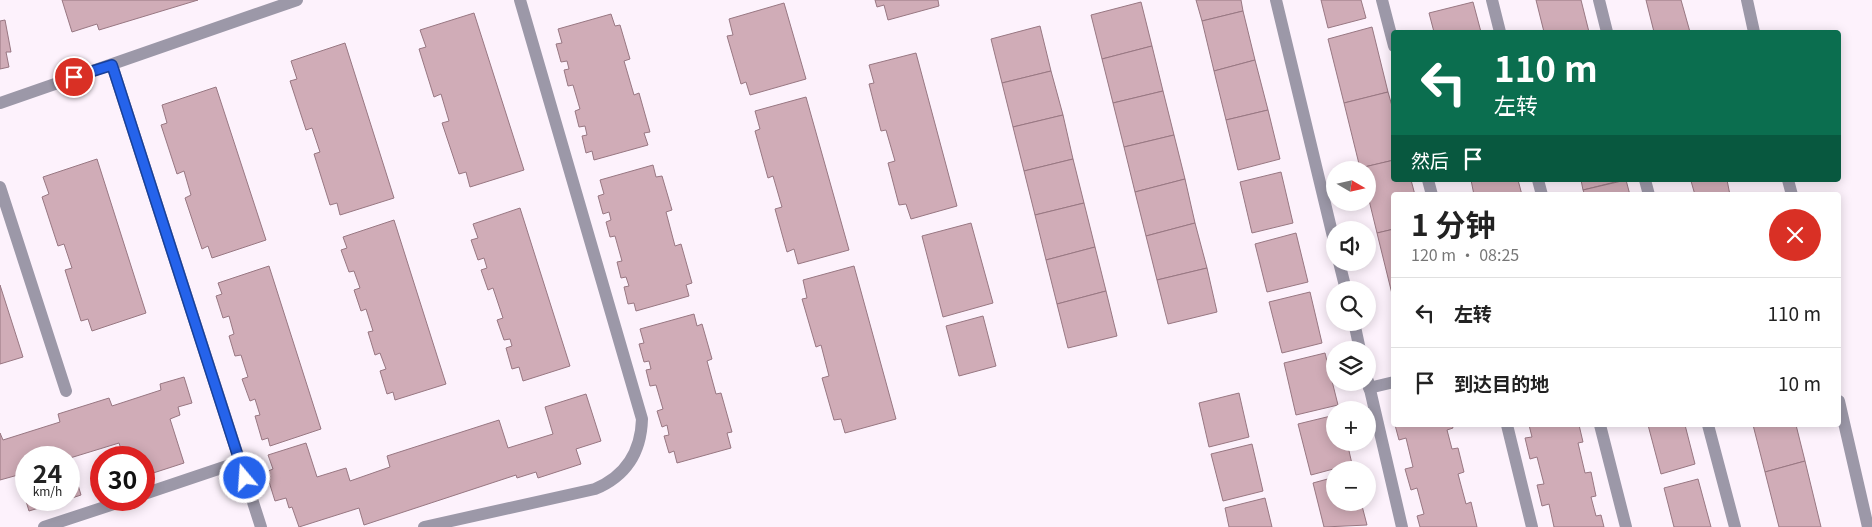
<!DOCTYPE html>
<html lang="zh">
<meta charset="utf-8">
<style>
:root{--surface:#fff;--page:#f6f6f6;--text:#222;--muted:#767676;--line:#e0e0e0}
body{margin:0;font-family:Georgia,"Noto Sans SC",serif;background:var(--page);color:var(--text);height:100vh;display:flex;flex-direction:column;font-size:19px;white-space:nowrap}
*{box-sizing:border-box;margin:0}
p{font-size:16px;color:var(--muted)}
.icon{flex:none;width:28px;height:28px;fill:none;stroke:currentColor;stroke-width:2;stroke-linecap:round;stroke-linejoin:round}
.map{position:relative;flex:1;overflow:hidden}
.details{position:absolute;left:1391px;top:192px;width:450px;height:235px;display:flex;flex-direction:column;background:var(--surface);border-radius:5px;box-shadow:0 2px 12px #0003}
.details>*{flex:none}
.top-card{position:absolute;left:1391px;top:30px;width:450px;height:152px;border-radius:5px;box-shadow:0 2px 12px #0003;background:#0b6e4f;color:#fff;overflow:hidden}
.needle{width:32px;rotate:99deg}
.tools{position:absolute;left:1326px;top:161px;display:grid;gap:10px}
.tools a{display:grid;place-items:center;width:50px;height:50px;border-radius:50%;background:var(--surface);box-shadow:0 2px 12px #0003;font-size:25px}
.speed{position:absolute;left:15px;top:446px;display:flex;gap:10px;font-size:25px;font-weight:700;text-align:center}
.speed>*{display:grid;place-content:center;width:65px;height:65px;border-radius:50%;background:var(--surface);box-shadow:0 2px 12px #0003;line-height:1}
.speed small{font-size:12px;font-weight:400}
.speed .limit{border:8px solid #d22;background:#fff;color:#111}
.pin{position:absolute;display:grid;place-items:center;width:42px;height:42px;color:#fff;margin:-21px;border:2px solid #fff;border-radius:50%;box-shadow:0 1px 5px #0007}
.me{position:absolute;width:55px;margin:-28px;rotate:342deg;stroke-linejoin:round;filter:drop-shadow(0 0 4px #0008)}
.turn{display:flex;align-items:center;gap:18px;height:105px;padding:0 20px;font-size:22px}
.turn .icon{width:65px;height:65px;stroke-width:2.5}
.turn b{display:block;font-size:35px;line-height:42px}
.then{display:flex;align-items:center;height:48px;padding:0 20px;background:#0003;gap:10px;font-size:19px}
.round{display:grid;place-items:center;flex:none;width:52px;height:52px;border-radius:26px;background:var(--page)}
.head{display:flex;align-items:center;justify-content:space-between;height:85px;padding:0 20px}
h1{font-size:30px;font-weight:700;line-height:38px}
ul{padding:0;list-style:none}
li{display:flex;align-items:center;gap:15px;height:70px;padding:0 20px;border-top:1px solid var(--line)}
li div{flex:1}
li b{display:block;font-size:19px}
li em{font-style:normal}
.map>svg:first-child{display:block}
.building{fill:#d0acb7;stroke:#987782}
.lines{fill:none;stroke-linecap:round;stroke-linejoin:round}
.service{stroke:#9c98a8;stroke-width:12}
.minor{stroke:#9c98a8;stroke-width:12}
.route-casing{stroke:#184099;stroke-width:12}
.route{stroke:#2563eb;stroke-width:9}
</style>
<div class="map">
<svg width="1872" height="527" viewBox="0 0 1872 527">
<rect width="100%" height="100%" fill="#fdf2fc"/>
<g class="building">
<polygon points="62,0 198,0 99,30 97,24 72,32"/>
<polygon points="875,0 938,0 939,6 888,20 884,5 877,7"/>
<polygon points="1196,0 1241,0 1243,11 1202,21"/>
<polygon points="1321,0 1361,0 1366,18 1328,28"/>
<polygon points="1536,0 1581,0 1589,32 1544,32"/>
<polygon points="1646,0 1681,0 1690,32 1654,32"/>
<polygon points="1141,2 1152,46 1102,59 1091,15"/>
<polygon points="1473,2 1481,32 1434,32 1429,13"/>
<polygon points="784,3 806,79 750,95 746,82 741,84 727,36 733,35 729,19"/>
<polygon points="1243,11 1255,60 1214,71 1202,21"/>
<polygon points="474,13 524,170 470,187 466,172 459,174 442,123 449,121 441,94 434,97 419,49 426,47 420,30"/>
<polygon points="611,14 615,26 620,25 630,59 624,61 634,95 639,93 650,132 644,133 648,145 594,160 592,151 586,153 582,136 587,135 585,126 579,127 575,111 580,109 573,85 568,86 564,70 569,69 567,61 561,62 556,44 562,43 558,29"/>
<polygon points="5,20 11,52 6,52 9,67 0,69 0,21"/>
<polygon points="1040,26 1051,71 1002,83 991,39"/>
<polygon points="1372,27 1388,92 1344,103 1328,39"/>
<polygon points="345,43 394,198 340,215 337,203 330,205 314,154 320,152 312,128 306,130 290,81 297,79 291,61"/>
<polygon points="1152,46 1163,91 1113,103 1102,59"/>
<polygon points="916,53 957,206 911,219 906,204 899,205 888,163 895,161 886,130 881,131 869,84 874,83 869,65"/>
<polygon points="1255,60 1268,110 1226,120 1214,71"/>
<polygon points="1051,71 1063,115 1013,127 1002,83"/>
<polygon points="216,87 266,240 212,258 208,246 202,249 185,198 191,195 184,171 177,174 161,125 167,123 162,105"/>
<polygon points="1163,91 1174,135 1124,147 1113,103"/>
<polygon points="1388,92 1394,113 1394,160 1360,168 1344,103"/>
<polygon points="806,97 849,250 798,264 794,249 787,252 775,209 782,207 773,176 768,178 755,131 760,129 755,111"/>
<polygon points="1268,110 1280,159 1238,170 1226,120"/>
<polygon points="1063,115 1073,159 1024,171 1013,127"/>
<polygon points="1174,135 1185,179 1135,192 1124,147"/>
<polygon points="97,159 146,313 92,331 88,319 81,321 65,270 72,268 64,244 58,246 42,197 49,194 43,177"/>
<polygon points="1073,159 1084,203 1035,215 1024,171"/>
<polygon points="1394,160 1394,180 1411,180 1415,195 1394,195 1394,229 1377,233 1368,196 1368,170 1360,168"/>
<polygon points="653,165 656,177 662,176 672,210 666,212 675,246 681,244 692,283 686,285 689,296 636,311 634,303 628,304 624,287 629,286 626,277 621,278 617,262 622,261 615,236 610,237 606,222 611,220 609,212 603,214 598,196 604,194 600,180"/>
<polygon points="1281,172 1293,223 1252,233 1240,182"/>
<polygon points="1185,179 1195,223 1146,236 1135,192"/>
<polygon points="1471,180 1518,180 1522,195 1474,195"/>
<polygon points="1581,180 1623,180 1583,190"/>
<polygon points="1626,180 1630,195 1585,195 1583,190"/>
<polygon points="1694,180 1727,180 1730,195 1695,195 1691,181"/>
<polygon points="1084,203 1095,247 1046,260 1035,215"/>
<polygon points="520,208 570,366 523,381 519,367 512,369 506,348 512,346 510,339 504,340 497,320 503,318 493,288 488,290 481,270 487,268 484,258 478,260 471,240 478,238 473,224"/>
<polygon points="394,220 446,384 395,400 393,392 387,394 380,371 386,369 380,353 375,355 368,332 373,331 366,309 361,311 354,290 360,288 354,271 349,272 341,250 347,248 343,237"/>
<polygon points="971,223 993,303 943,317 922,236"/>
<polygon points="1195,223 1207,268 1157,280 1146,236"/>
<polygon points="1394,229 1394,298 1393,298 1377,233"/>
<polygon points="1296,233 1308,282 1267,292 1255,244"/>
<polygon points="1095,247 1106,291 1057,304 1046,260"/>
<polygon points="269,266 321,429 270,446 268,438 262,440 255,416 260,415 255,399 250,401 242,379 248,377 241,355 235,356 229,336 234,334 229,316 223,318 216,296 222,294 218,283"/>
<polygon points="854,266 896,419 845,433 841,419 834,420 822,378 829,376 821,345 816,347 802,299 807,298 803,280"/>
<polygon points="1207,268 1217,312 1168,324 1157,280"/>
<polygon points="0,285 23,357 0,364"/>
<polygon points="1106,291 1117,336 1068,348 1057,304"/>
<polygon points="1310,292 1322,343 1282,353 1269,302"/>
<polygon points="694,314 697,326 702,324 712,359 707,361 716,394 721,393 732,432 727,433 731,448 677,463 674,451 669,453 664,436 669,435 667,425 662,427 657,411 663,409 656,385 650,386 646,370 651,369 649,361 644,362 639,344 644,343 640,329"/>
<polygon points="983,316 996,366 959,376 946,326"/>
<polygon points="1325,353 1338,405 1296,415 1284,363"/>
<polygon points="184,377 192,403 178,407 180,415 170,419 184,463 144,476 144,458 124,458 119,443 70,458 81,495 69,499 69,458 26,458 26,500 65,500 29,511 18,475 0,480 0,433 3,440 60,422 58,414 109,398 112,406 161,390 160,384"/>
<polygon points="1239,393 1249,437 1209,447 1199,403"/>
<polygon points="586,394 601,441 576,449 581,464 538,478 536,472 517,478 516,475 364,525 359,508 299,527 292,507 289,508 286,498 275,501 266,472 273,469 268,455 306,443 317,477 346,468 350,481 390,467 387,456 499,420 508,448 553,434 545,407"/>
<polygon points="1335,415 1335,442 1347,442 1352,464 1311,475 1298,424"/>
<polygon points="1395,425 1452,425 1453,428 1447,430 1452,449 1458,448 1464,472 1458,474 1466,504 1471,502 1477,527 1420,527 1417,516 1424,514 1417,488 1411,490 1405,469 1413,467 1406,438 1399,440"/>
<polygon points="1529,425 1579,425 1583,442 1578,443 1585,473 1591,472 1596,496 1591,497 1596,516 1601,515 1604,527 1554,527 1549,504 1542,506 1537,485 1544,484 1537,457 1530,459 1525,438 1532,437"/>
<polygon points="1648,425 1685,425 1695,464 1661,474"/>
<polygon points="1753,425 1796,425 1805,461 1765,472"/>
<polygon points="1252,444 1263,491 1223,501 1211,454"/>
<polygon points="1805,461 1821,527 1779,527 1765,472"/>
<polygon points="1335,477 1335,502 1361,502 1367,525 1324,527 1313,483"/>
<polygon points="1698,479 1711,527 1674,527 1664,488"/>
<polygon points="1265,498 1272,527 1229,527 1225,508"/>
</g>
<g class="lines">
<g class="service">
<polyline points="1276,0 1335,245"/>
<polyline points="1382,0 1394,46"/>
<polyline points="1492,0 1500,32"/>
<polyline points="1599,0 1607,32"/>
<polyline points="1428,180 1432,195"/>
<polyline points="1538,180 1542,195"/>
<polyline points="1645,180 1649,195"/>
<polyline points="0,187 66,391"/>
<polyline points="1339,262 1346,290"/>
<polyline points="1354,322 1360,350"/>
<polyline points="1368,381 1402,527"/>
<polyline points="1369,388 1394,382"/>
<polyline points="1507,425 1532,527"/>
<polyline points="1600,425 1626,527"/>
<polyline points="1708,425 1735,527"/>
</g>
<g class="minor">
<polyline points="1747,0 1754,32"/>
<polyline points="112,65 261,527"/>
<polyline points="0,103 297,0"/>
<polyline points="1788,180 1792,195"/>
<polyline points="1839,401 1868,527"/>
<polyline points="144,494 239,462"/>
<polyline points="44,527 126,500"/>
<path d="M424,527L595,489C626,476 641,452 642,419L520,0"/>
</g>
</g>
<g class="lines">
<g class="route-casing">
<polyline id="route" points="74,77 112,65 245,478"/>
</g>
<use href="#route" class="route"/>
</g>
</svg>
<div class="tools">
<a><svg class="needle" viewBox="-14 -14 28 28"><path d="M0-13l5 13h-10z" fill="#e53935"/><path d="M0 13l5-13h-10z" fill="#767676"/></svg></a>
<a><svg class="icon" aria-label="sound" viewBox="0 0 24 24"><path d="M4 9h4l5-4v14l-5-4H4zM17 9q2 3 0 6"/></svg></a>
<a><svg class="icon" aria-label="search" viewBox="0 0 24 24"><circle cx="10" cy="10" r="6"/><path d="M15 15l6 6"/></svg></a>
<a><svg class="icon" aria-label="layers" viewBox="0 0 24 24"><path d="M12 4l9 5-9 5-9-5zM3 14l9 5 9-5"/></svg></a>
<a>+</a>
<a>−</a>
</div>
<div class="speed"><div>24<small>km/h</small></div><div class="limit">30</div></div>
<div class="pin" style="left:74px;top:77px;background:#d93025"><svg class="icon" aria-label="arrive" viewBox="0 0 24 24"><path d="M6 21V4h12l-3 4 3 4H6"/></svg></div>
<svg class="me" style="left:245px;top:478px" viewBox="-20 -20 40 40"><circle r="17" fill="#2563eb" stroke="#fff" stroke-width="3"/><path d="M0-11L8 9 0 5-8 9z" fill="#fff"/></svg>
<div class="top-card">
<div class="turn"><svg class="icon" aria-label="left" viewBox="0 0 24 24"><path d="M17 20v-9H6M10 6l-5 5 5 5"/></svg><div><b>110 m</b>左转</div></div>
<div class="then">然后<svg class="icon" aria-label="arrive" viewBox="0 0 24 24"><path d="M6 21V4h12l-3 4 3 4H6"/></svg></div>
</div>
<section class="details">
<div class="head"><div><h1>1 分钟</h1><p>120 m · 08:25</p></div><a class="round" style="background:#d93025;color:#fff"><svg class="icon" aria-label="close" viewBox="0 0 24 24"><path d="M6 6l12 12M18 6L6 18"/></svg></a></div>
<ul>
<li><svg class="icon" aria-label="left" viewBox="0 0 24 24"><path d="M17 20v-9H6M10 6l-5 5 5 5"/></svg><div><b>左转</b></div><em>110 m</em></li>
<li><svg class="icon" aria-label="arrive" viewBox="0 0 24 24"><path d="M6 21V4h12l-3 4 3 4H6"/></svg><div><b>到达目的地</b></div><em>10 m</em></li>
</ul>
</section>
</div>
